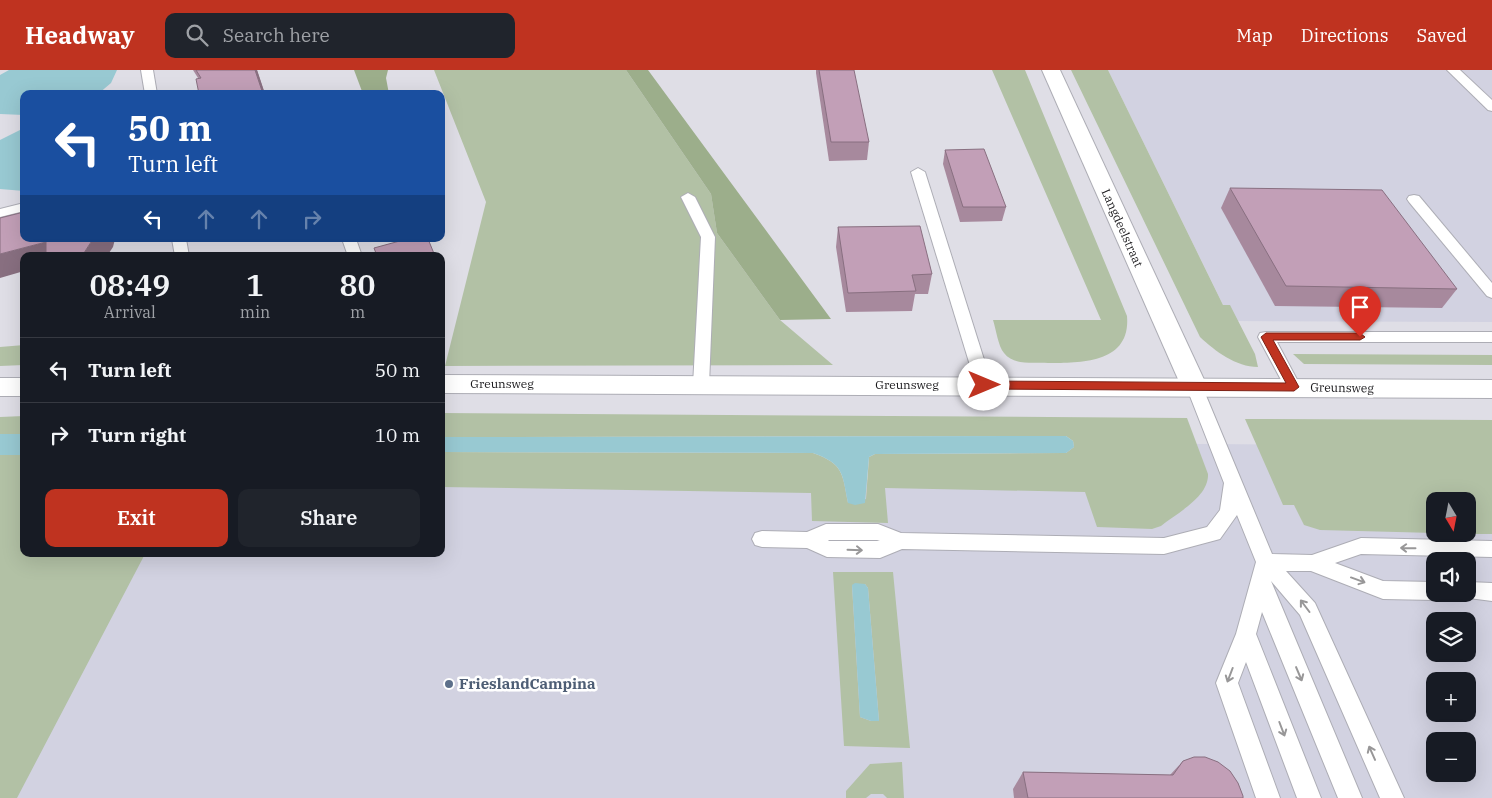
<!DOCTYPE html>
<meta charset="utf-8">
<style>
:root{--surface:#171b24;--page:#20242c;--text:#f1f3f6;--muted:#9ea1a6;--line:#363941;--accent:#bf3320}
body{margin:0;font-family:"IBM Plex Serif",serif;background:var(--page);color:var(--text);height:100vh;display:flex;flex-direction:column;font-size:19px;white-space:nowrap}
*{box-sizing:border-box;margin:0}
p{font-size:16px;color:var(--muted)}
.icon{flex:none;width:28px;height:28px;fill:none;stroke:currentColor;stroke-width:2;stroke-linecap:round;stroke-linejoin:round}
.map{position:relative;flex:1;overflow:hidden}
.side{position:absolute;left:20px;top:182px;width:425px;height:305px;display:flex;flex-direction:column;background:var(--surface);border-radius:10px;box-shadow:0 5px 20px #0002}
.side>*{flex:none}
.banner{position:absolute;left:20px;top:20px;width:425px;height:152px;border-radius:10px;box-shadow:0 5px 20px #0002;background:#1a4fa0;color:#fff;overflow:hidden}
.needle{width:32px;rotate:170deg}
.controls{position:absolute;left:1426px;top:422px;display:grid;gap:10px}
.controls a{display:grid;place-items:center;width:50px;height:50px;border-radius:10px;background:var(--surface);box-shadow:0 5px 20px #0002;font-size:25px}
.pin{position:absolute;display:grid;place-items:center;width:42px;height:42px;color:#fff;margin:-51px -21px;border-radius:50% 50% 50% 0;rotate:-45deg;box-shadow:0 0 5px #0007}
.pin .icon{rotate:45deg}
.me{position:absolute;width:55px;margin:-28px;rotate:90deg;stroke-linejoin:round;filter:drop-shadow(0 0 4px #0008)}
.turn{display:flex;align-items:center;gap:18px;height:105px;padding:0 25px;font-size:22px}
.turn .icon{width:65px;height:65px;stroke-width:2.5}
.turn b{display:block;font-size:35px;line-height:42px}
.lanes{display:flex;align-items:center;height:48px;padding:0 25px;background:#0003;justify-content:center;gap:25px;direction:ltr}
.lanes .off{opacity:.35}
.eta{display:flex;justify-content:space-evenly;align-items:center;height:85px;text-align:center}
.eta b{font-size:30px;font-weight:600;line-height:35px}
.primary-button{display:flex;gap:10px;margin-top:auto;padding:10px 25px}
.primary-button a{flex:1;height:58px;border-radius:10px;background:var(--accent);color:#fff;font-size:20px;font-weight:600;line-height:58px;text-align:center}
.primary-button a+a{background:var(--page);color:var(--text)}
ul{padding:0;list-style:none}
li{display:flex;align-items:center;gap:15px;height:65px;padding:0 25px;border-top:1px solid var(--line)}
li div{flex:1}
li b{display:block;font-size:19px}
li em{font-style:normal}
header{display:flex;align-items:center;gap:30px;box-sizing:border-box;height:70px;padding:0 25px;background:var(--accent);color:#fff}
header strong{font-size:24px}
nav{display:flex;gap:28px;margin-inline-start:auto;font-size:18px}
.search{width:350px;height:45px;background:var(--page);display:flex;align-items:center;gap:12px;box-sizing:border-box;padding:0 18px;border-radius:10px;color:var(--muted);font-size:19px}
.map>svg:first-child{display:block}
.built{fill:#d2d2e1;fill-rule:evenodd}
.green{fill:#b2c1a5;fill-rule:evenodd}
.forest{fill:#9cae8b}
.water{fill:#98c9d2}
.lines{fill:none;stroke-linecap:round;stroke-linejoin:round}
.lane-casing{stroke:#adadb5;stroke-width:2}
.street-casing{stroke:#adadb5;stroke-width:2}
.secondary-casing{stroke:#adadb5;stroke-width:2}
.lane{fill:#fff;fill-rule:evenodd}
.street{fill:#fff;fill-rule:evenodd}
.secondary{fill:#fff;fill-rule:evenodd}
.wall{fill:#a7899d}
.shaded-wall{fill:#886f80}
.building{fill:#c29fb7;stroke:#886f80}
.oneway{stroke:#989798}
.route{fill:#bf3320;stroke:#7c2115}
.service-dot{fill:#5c6f8a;stroke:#fff;stroke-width:2}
.labels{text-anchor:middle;stroke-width:5;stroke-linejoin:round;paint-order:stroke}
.street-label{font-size:12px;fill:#19181b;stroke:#fff}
.near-service-label{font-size:15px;font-weight:bold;fill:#4e5e75;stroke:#fff;text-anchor:start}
</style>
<header>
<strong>Headway</strong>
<div class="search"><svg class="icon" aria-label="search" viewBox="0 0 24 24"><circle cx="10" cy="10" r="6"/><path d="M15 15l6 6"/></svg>Search here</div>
<nav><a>Map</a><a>Directions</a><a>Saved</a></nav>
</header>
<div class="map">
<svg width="1492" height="728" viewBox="0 0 1492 728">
<rect width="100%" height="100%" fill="#dfdee6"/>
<g class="built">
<polygon points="1108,0 1492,0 1492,252 1231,251"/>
<path d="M1492,355V728H0V385H24V484H441V382L866,410L1073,373L1322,375ZM1435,431H1468V464H1435ZM1435,491H1468V524H1435ZM1435,551H1468V584H1435ZM1435,611H1468V644H1435ZM1435,671H1468V704H1435Z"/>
</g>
<g class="green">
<polygon points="434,0 626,0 711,124 717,163 780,250 833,295 445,296 486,132"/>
<path d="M992,0H1025L1127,246C1131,293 1082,293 1048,293C1033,292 1014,296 1004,283C998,276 996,259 993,250H1101Z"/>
<path d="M1071,0H1108L1223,235H1230L1255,284L1258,297C1236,297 1215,281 1200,267Z"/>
<polygon points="24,275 24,295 0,296 0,277"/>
<polygon points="1293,284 1492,285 1492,295 1304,294"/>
<path d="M441,343L1187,348L1208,404C1209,427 1177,443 1161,456L1152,459L1097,457L1085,422L885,418L888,453L812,451L811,423L441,417V382L813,383C844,394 842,403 848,433L866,429L869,387L875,384L1066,383L1074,377L1073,371L1066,366L441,367Z"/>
<polygon points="24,346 24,364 0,364 0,347"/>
<polygon points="1245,349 1492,350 1492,464 1468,464 1468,431 1435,431 1435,463 1320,460 1304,455 1294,435 1283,435"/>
<polygon points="0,385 24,385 24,484 145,484 17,728 0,728"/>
<path d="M833,502H893L910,678L844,676ZM865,514L868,518L879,651H871L860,647L852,515Z"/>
<polygon points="902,692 904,728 887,728 883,724 871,724 866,728 846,728 846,721 870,694"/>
</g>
<g class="forest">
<polygon points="354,0 388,0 386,8 389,24 363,24"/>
<polygon points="626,0 648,0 831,249 780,250 717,163 711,124"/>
</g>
<g class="water">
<polygon points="9,0 117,0 111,13 98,24 24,24 24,45 0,44 0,5"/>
<polygon points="24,58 24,121 0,119 0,70"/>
<rect x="0" y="364" width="24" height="21"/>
<path d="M1066,366L1073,371L1074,377L1066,383L875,384L869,387L865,433L855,435L848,433C842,403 844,394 813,383L441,382V367Z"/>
<polygon points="855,513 865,514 868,518 879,651 871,651 860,647 852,515"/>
</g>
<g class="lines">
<g class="lane-casing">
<g id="lane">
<polygon points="141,0 153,0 157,24 145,24"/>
<polygon points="1447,0 1460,0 1492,30 1492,41 1488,40"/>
<polygon points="918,98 925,102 992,315 990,319 984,321 978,319 976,315 911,102"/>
<polygon points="688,123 695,127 715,167 709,315 707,319 701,321 695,319 693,315 701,167 681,127"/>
<polygon points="1414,125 1419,126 1492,213 1492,228 1487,226 1409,132 1407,129 1409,126"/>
<polygon points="24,133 24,141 0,147 0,139"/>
<polygon points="172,169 186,169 189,186 175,186"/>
<polygon points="342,169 356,169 362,186 348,186"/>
<polygon points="1266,262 1492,262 1492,272 1277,272 1301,317 1299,321 1293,323 1287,321 1258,267 1260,263"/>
<path d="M1194,310L1200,312L1202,316L1272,484L1312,485L1361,468L1492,471V487L1361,484L1335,493L1383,511L1435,512V524H1444L1442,527L1435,530L1383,529L1311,501H1286L1315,533L1404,728H1380L1300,545L1271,511L1362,728H1338L1262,542L1256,564L1321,728H1297L1246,592L1238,613L1280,728H1256L1216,613L1236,564L1256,492L1237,445L1220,469L1164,484L902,479L880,488L827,487L807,478L762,477L755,475L752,469L755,463L762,461L807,462L826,454H878L901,463L1164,468L1207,457L1220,440L1224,413L1186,316L1188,312ZM828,470H877L880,471H829Z"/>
<polygon points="1468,512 1492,513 1492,531 1461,527 1459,524 1468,524"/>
</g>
</g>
<g class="street-casing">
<g id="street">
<polygon points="441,305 1492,310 1492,328 441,323"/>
<rect x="0" y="308" width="24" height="18"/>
</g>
</g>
<g class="secondary-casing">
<polygon id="secondary" points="1042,0 1060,0 1207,316 1203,323 1194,325 1185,323 1181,316"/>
</g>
<use href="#lane" class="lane"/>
<use href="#street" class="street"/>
<use href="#secondary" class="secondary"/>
</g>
<g class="wall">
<polygon points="193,0 257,0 265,24 199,24 198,8"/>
<polygon points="816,0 819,0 869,72 867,90 829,91 816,3"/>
<polygon points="945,80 1006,137 1002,151 960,152 943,94"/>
<polygon points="1230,118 1457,219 1442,238 1275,236 1221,138"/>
<polygon points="838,157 932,204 928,224 915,224 912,241 846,242 836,177"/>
<polygon points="1183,691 1243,728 1014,728 1013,719 1023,702 1170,705"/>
</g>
<g class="shaded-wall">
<polygon points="255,0 257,0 265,24 263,24"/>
<polygon points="93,169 115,169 113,177 107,186 82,186"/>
<polygon points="46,172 56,186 24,186 24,201 0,208 0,184"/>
</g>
<g class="building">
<polygon points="196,0 255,0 263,24 199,24 196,9 201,8"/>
<polygon points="819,0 854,0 869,72 831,72"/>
<polygon points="984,79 1006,137 963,137 945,80"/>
<polygon points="1230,118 1382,120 1457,219 1286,216"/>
<polygon points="24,142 24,169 93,169 82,186 46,186 46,172 0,184 0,148"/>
<polygon points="920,156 932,204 912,205 916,221 848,223 838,157"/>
<polygon points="407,169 428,169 435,186 377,186 374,178"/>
<polygon points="1194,687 1205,687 1218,692 1230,701 1238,713 1243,726 1243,728 1028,728 1023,702 1173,705 1183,691"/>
</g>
<defs><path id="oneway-shaft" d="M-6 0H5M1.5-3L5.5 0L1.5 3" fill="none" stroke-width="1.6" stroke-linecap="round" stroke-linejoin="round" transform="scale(1.25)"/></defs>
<g class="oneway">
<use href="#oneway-shaft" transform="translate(1408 478) rotate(-179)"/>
<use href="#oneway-shaft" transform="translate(855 480) rotate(2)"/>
<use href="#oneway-shaft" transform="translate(1358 510) rotate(20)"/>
<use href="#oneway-shaft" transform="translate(1305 536) rotate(-127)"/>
<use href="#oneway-shaft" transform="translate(1299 604) rotate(67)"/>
<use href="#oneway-shaft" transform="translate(1230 605) rotate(111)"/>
<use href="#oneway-shaft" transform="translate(1282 659) rotate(69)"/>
<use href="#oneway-shaft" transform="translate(1372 683) rotate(-114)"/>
</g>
<polygon class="route" points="1266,263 1360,263 1365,267 1360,270 1273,270 1299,317 1294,321 984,319 978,315 984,311 1286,313 1261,267"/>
<circle class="service-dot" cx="449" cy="614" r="5"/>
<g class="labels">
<g class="street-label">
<text transform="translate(1122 158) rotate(66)" y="4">Langdeelstraat</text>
<text x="502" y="318">Greunsweg</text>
<text x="907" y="319">Greunsweg</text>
<text transform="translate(1342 318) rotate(1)" y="4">Greunsweg</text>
</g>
<g class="near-service-label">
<text x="459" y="619">FrieslandCampina</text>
</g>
</g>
</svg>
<div class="controls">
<a><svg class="needle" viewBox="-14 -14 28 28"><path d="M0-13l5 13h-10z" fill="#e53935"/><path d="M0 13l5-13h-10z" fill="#9ea1a6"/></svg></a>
<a><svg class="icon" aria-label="sound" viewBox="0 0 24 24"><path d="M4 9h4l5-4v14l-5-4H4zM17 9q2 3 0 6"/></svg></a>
<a><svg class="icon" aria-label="layers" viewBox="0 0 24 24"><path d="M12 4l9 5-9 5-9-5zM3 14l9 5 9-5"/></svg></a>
<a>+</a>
<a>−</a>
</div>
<div class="pin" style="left:1360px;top:267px;background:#d93025"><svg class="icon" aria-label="arrive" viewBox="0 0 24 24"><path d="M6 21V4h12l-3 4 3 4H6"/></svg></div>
<svg class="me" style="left:984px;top:315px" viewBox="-20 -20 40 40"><circle r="19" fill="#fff"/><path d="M0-13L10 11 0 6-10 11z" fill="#bf3320"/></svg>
<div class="banner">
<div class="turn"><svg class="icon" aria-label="left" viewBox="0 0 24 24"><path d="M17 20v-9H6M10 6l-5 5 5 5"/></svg><div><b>50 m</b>Turn left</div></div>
<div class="lanes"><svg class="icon" aria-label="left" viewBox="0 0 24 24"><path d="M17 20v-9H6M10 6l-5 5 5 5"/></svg><svg class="icon off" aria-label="ahead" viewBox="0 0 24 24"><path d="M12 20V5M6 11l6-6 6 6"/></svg><svg class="icon off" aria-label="ahead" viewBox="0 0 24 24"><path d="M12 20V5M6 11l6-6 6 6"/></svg><svg class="icon off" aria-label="right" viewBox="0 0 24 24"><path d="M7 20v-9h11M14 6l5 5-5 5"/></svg></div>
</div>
<section class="side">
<div class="eta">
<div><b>08:49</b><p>Arrival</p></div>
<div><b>1</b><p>min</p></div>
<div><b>80</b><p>m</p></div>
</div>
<ul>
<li><svg class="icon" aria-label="left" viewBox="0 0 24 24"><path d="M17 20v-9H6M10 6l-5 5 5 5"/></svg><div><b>Turn left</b></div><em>50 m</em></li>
<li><svg class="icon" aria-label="right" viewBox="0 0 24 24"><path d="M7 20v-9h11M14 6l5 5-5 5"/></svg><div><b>Turn right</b></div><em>10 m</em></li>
</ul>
<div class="primary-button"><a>Exit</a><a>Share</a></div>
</section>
</div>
